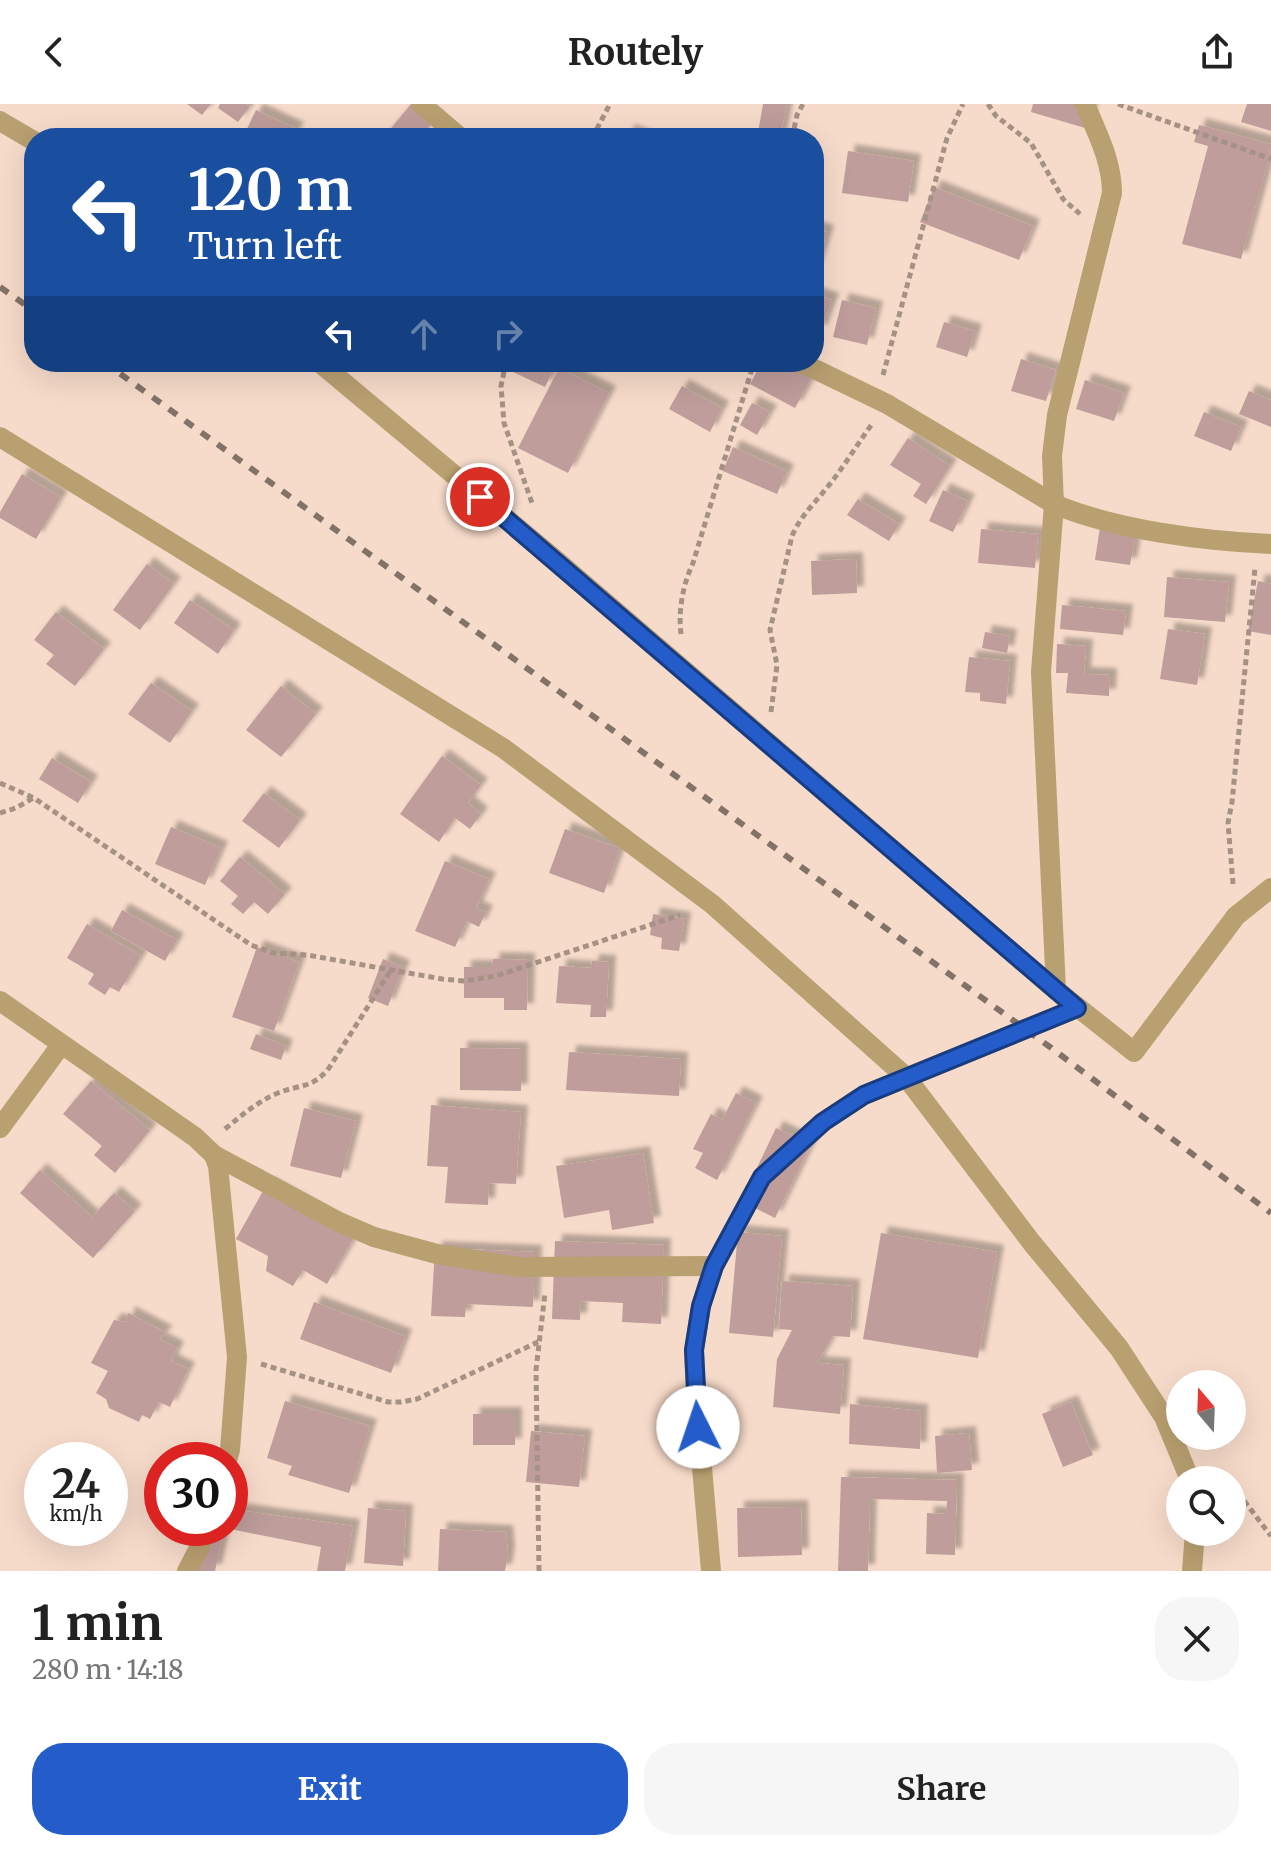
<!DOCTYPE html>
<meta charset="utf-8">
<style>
:root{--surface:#fff;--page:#f6f6f6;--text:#222;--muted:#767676;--accent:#245dca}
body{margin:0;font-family:Merriweather,serif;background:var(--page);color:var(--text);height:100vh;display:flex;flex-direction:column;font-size:30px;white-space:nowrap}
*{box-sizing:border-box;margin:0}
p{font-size:26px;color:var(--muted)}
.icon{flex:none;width:44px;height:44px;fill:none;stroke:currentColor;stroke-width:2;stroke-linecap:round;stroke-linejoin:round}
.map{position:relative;height:1467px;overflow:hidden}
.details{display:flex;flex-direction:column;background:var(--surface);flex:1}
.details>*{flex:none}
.banner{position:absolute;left:24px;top:24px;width:800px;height:244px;border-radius:32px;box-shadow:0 8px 32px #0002;background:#1a4fa0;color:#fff;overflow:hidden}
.needle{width:52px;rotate:341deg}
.tools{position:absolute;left:1166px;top:1266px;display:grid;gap:16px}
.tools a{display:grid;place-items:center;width:80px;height:80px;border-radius:50%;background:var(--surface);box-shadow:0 8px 32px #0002;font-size:40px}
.speed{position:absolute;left:24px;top:1338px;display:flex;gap:16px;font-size:40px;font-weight:700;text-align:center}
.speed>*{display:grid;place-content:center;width:104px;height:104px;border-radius:50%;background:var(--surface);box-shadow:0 8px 32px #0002;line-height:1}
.speed small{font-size:20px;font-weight:400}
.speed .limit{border:12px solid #d22;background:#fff;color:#111}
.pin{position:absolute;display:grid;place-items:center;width:68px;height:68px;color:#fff;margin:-34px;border:4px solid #fff;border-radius:50%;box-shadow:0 2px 8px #0007}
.me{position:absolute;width:88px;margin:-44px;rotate:356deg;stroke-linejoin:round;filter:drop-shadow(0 0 6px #0008)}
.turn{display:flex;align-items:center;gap:28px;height:168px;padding:0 32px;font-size:36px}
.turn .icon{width:104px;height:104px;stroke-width:2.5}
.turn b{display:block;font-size:56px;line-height:68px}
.lanes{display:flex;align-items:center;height:76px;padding:0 32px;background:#0003;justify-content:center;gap:40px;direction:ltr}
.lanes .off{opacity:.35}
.round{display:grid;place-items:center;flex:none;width:84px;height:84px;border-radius:32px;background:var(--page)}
.head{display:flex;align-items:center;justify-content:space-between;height:136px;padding:0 32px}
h1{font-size:48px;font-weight:700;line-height:60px}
.primary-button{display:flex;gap:16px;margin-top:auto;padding:16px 32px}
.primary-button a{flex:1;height:92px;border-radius:32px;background:var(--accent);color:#fff;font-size:32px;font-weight:700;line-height:92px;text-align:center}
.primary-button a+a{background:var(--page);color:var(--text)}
header{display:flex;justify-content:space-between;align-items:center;height:104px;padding:0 32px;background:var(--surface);font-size:36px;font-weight:700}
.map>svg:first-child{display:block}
.building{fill:#be9d9b;filter:url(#shadow)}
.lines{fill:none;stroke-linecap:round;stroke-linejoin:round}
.path{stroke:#a69185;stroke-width:5;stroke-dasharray:6 4;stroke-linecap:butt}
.street{stroke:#b9a071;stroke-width:20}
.rail{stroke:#837267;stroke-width:6;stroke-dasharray:10 10;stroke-linecap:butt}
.route-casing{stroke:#173c83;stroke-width:20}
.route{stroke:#245dca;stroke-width:14}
</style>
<header><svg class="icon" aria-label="back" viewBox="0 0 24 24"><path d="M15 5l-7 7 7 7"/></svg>Routely<svg class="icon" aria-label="share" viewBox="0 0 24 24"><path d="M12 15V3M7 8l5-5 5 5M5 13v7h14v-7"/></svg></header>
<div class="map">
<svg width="1271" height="1467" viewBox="0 0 1271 1467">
<defs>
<filter id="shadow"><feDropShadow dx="7" dy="-7" stdDeviation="2" flood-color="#0004"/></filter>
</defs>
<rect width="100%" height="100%" fill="#f7dbca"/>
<g class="building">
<polygon points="187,0 211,0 202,11"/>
<polygon points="220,0 246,0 250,2 238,18 218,4"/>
<polygon points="411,0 417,0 435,15 420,34 383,34"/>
<polygon points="763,0 787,0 780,34 757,34"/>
<polygon points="1033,0 1093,0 1085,24 1031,8"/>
<polygon points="1247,0 1271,0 1271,27 1241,18"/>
<polygon points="256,6 297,25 292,34 257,34 245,29"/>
<polygon points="1199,21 1271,40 1271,46 1241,155 1182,140 1208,42 1194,38"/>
<polygon points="628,27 647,34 625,34"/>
<polygon points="848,47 914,57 908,98 842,89"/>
<polygon points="934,83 1033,122 1019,156 920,118"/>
<polygon points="814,124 827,128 815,167 814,167"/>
<polygon points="814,190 832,196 820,228 814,226"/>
<polygon points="842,196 876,204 867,241 833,233"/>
<polygon points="944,218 975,227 967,253 936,243"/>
<polygon points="1021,255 1056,266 1046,297 1011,287"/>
<polygon points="518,258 557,258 545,283 513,268"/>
<polygon points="762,258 789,258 813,271 795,304 750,280"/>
<polygon points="559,264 609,289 568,369 518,344"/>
<polygon points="1085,276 1124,289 1114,317 1076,305"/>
<polygon points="682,282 722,304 710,328 669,305"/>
<polygon points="1249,287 1271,296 1271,323 1239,310"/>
<polygon points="752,299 770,308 757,331 740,321"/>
<polygon points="1204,308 1241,323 1231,347 1194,332"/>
<polygon points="908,334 950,362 926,400 913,392 921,380 890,361"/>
<polygon points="733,343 787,367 777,390 723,367"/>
<polygon points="22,370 61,393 36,435 0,414 0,408"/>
<polygon points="943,386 968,397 953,428 929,417"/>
<polygon points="858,395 899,420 889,437 847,411"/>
<polygon points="1100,423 1136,428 1130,461 1095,456"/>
<polygon points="981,425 1038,430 1035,464 978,459"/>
<polygon points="856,455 857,489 812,491 811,457"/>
<polygon points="147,460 174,480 140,526 113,506"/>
<polygon points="1167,473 1229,478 1225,518 1164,513"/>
<polygon points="1258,477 1271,480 1271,531 1248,527"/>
<polygon points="190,496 234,526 218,550 174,519"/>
<polygon points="1062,501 1126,507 1123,531 1060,525"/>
<polygon points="56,508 104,545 75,582 46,560 54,551 34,536"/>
<polygon points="1168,525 1205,530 1197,581 1160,575"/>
<polygon points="985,528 1010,532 1007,549 982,544"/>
<polygon points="1057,540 1086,542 1084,570 1110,571 1109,592 1066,589 1068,569 1056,569"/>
<polygon points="969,553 1010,557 1006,600 980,597 980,589 965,588"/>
<polygon points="151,579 192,607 170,639 128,610"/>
<polygon points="281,582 316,610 281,653 246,626"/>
<polygon points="442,652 481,681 468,699 481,710 470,725 455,714 439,738 400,710"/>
<polygon points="52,654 91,678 78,699 39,675"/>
<polygon points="264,689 300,716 279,744 242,717"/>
<polygon points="171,723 221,744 205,781 155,760"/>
<polygon points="565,725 620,744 604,789 549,769"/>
<polygon points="240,753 285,790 268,810 254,798 243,810 231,800 238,792 220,777"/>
<polygon points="445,757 489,775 476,804 486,808 479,823 467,817 455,843 415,827"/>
<polygon points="122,806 177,836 165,857 111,827"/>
<polygon points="653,810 684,815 679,847 661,845 662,834 650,831"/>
<polygon points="87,820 141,852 119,888 110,883 105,891 88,880 94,870 67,854"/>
<polygon points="257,843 299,858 274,927 232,913"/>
<polygon points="383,855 403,863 388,902 368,894"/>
<polygon points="493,855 528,856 527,906 504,906 504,894 464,894 464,863 492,863"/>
<polygon points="592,857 609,858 606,913 590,913 591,901 556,899 559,862 591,864"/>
<polygon points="256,930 286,942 281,956 250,945"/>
<polygon points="460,944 521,945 521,987 460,986"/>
<polygon points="569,948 681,955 679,992 566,986"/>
<polygon points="91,977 150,1026 115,1069 94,1051 102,1042 63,1010"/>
<polygon points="736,989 756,999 717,1076 695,1064 703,1049 693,1045 711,1010 722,1016"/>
<polygon points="431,1001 521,1008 516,1080 489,1079 488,1101 445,1099 448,1063 427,1062"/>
<polygon points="304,1004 356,1017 341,1074 290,1062"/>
<polygon points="776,1024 811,1040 775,1114 741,1097"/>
<polygon points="643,1049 654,1119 612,1126 609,1106 564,1114 556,1062"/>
<polygon points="40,1066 92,1113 114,1089 135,1107 93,1154 20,1089"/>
<polygon points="267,1080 356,1130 327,1180 303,1166 293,1182 266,1167 268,1152 236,1135"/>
<polygon points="738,1128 782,1132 773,1233 729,1229"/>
<polygon points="881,1129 997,1148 978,1254 863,1235"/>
<polygon points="555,1137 664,1141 661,1220 622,1218 623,1199 581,1197 580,1216 552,1215"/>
<polygon points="435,1144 535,1148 533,1203 466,1200 465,1213 431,1212"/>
<polygon points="782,1177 853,1182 850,1233 833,1232 817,1259 844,1261 840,1310 773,1303 777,1255 792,1226 779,1225"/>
<polygon points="314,1198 405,1232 391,1269 300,1235"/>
<polygon points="128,1209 166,1229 159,1235 177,1244 171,1257 188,1265 170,1303 159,1298 150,1315 142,1311 139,1318 109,1304 106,1295 96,1289 108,1267 91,1259 114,1216 126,1218"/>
<polygon points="285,1297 370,1322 349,1389 288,1371 292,1362 267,1354"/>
<polygon points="1071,1298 1093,1351 1063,1363 1042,1310"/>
<polygon points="850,1300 921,1307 920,1345 849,1340"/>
<rect x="473" y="1310" width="42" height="31"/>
<polygon points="531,1327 585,1332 579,1383 526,1378"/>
<polygon points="969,1329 972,1366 937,1369 935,1332"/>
<polygon points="841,1373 957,1376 955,1451 926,1450 927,1409 946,1410 947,1397 870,1395 868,1467 838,1467"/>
<polygon points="801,1403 802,1451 738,1453 737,1404"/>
<polygon points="368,1404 406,1407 403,1462 364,1459"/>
<polygon points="230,1405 353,1422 345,1467 317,1467 321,1443 230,1425"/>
<polygon points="194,1424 224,1424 215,1467 183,1467"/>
<polygon points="440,1425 506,1428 508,1450 505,1467 438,1467"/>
</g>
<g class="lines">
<g class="path">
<polyline points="988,0 996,12 1031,39 1063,95 1080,110"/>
<polyline points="1118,0 1271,55"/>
<polyline points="592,34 610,0"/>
<polyline points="792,34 797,11 803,0"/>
<polyline points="506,258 501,282 504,319 532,399"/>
<polyline points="883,271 947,34 963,0"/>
<path d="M681,530C678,507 683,480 693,459L754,258"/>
<path d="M771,608L777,561L770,526L792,432C800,413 812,402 825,386C842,366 856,342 872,320"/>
<polyline points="0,679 34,694 251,841 273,849 307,851 442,875 464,877 496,872 680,811"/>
<polyline points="0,709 16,704 33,694"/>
<polyline points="1233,780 1228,719 1232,698 1255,464"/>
<path d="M225,1025C242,1011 257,998 278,989C300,980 312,985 329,964L391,866"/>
<polyline points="261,1260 388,1298 401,1298 417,1295 538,1238"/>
<polyline points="1214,1371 1226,1376"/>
<polyline points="1232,1381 1271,1432"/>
<polyline points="539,1467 536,1266 545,1189"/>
</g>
<g class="street">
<polyline points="421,0 461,34"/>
<polyline points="0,17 34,37"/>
<polyline points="319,258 551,452 1056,886 1134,948 1236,812 1271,784"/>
<path d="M800,258L887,300L1054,400C1116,426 1203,437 1271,440"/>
<polyline points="0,333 503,644 712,800 906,973 1032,1139 1119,1244 1164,1313 1190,1376"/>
<path d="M1056,886L1041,568L1054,400L1052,352L1057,311L1112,89C1112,57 1097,29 1085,0"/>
<polyline points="0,897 195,1033 214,1051 339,1118 374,1133 437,1150 519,1163 714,1162"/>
<polyline points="0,1024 61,941"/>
<polyline points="214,1051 218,1062 237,1253 230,1346 227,1356"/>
<polyline points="187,1467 200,1442 205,1424"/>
<polyline points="711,1467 696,1294 694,1246 701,1202 714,1162 762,1073 823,1018 864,991 1077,904"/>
<polyline points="1192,1467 1195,1428"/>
</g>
<g class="rail">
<polyline points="0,183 34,207"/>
<polyline points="104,258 1050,943 1271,1109"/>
</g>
</g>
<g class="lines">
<g class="route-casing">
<polyline id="route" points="480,393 1077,904 864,991 823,1018 762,1073 714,1162 701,1202 694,1246 698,1323"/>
</g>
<use href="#route" class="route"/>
</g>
</svg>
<div class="tools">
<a><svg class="needle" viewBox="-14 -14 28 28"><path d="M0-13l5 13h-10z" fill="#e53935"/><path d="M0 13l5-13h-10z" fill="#767676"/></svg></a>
<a><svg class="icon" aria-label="search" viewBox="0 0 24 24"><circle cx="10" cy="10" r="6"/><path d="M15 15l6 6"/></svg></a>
</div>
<div class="speed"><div>24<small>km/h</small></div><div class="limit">30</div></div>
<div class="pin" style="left:480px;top:393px;background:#d93025"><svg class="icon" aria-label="arrive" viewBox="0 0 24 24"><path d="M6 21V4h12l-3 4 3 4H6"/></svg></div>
<svg class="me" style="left:698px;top:1323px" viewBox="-20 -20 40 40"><circle r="19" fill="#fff"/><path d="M0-13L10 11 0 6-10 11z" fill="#245dca"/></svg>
<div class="banner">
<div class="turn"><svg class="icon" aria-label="left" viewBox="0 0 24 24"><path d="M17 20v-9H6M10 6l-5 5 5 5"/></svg><div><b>120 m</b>Turn left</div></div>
<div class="lanes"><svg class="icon" aria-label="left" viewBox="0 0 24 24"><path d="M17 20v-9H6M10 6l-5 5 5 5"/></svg><svg class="icon off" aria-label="ahead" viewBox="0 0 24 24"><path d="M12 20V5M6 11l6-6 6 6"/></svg><svg class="icon off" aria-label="right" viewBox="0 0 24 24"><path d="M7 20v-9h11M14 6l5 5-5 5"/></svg></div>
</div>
</div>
<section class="details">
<div class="head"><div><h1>1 min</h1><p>280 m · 14:18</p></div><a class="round"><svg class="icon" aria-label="close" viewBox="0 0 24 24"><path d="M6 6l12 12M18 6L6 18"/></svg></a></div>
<div class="primary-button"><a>Exit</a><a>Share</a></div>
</section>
